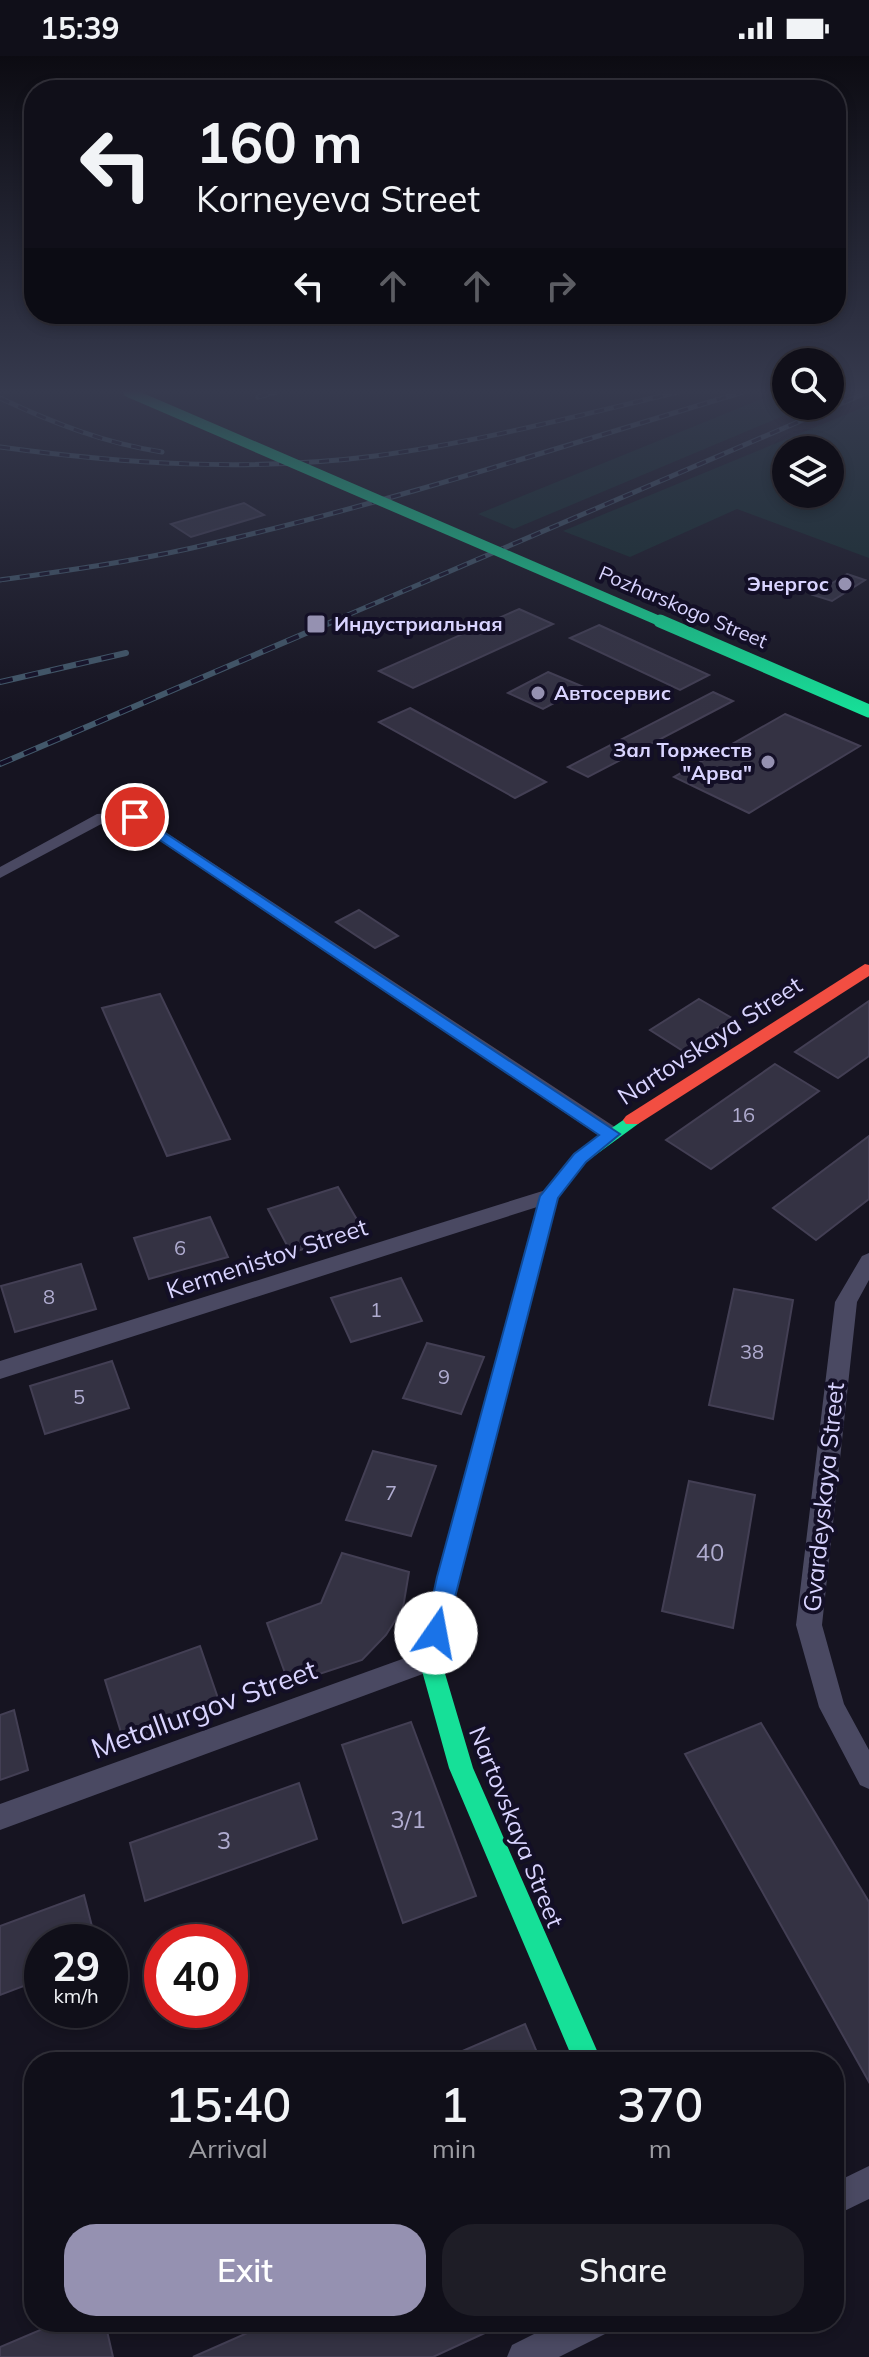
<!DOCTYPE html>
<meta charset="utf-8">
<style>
:root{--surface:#100f19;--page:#1e1d26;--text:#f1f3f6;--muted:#9c9ca2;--line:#302f38;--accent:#9591b1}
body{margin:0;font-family:Mulish,sans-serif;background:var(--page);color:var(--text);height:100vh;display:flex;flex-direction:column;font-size:30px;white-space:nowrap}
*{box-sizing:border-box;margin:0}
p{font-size:26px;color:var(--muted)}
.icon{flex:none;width:44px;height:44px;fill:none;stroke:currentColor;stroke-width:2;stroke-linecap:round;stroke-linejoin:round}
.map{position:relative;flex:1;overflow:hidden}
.sheet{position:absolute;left:24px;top:1996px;width:820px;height:280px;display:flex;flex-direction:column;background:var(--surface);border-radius:32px;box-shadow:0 4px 12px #0003,0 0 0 2px var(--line)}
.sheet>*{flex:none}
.hud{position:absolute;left:24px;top:24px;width:822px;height:244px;border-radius:32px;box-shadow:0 4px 12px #0003,0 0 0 2px var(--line);background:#100f19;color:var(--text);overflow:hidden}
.fabs{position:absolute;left:772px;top:292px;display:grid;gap:16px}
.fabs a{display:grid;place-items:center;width:72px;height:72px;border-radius:50%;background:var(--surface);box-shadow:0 4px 12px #0003,0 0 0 2px var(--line);font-size:40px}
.speed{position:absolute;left:24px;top:1868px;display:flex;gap:16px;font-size:40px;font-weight:700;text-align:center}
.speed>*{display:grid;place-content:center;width:104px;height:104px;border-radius:50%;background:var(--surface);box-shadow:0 4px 12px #0003,0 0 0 2px var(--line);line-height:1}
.speed small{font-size:20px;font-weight:400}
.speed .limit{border:12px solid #d22;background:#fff;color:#111}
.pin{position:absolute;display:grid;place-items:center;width:68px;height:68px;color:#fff;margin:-34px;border:4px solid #fff;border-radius:50%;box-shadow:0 2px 8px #0007}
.me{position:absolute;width:88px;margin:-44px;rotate:12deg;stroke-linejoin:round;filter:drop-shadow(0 0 6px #0008)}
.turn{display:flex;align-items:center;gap:28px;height:168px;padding:0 40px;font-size:36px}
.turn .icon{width:104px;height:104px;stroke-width:2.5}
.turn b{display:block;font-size:56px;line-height:68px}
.lanes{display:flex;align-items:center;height:76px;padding:0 40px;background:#0003;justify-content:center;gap:40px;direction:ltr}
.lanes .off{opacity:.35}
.eta{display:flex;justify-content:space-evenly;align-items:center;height:136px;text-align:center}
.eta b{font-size:48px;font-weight:600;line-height:56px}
.primary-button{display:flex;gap:16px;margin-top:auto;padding:16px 40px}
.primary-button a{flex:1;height:92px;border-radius:32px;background:var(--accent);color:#fff;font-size:32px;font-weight:600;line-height:92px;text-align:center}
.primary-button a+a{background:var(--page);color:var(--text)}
.status{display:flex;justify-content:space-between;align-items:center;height:56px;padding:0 40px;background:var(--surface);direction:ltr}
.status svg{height:22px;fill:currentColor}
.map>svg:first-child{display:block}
.green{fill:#132c2d;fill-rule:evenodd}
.building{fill:#343243;stroke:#433f54;stroke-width:2}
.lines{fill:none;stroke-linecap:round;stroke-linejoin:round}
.street{fill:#4a4962;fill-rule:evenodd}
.fast{fill:#16e098;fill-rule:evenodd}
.jam{fill:#f24e42;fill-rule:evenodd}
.rail-far1-casing{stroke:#43596b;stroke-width:5}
.rail-casing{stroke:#43596b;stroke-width:6}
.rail-far1{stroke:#130f26;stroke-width:3;stroke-dasharray:10;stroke-linecap:butt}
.rail{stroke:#130f26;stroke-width:4;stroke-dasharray:13;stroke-linecap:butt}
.fast-bridge-far1{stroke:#16e098;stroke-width:10}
.fast-bridge{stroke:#16e098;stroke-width:13}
.route{fill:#1a73e8;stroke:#114b97;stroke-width:2}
.poi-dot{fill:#9591b1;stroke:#130f26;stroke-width:3}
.labels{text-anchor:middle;stroke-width:8;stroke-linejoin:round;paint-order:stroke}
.far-poi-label{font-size:20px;font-weight:bold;fill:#d9d4ff;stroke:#130f26;text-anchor:end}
.far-street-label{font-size:20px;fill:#d9d4ff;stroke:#130f26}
.number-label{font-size:20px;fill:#b0acd0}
.street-label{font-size:24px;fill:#d9d4ff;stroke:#130f26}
.near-number-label{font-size:24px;fill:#b0acd0}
.near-street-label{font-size:28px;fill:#d9d4ff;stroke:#130f26}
</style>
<div class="status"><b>15:39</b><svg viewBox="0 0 49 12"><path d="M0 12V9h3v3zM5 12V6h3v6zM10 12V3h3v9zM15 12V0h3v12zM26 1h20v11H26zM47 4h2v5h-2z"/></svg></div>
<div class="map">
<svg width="869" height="2301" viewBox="0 0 869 2301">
<rect width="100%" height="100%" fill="#161421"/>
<g class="green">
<polygon points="779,336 786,336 786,350 807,350 514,473 478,458"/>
<path d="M869,349V502L737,453L630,501L563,475ZM786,394H830V438H786Z"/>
</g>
<g class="building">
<polygon points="244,447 264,459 191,481 171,468"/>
<polygon points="847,518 865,524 832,545 813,539"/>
<polygon points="519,553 553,568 413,632 379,615"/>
<polygon points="599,569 709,619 680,634 570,582"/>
<polygon points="548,616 584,631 543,653 508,637"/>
<polygon points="713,636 733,645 588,721 568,711"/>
<polygon points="410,652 546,726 515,742 379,666"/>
<polygon points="785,658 860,690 749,757 674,721"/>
<polygon points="359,854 398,880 375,892 336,866"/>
<polygon points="160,938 230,1083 167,1100 102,952"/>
<polygon points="699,943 732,962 683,995 650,974"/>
<polygon points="869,945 869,1000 838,1022 795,996"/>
<polygon points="775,1008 819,1035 711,1113 666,1084"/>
<polygon points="869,1080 869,1143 816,1184 773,1152"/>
<polygon points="338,1131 363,1174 291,1197 268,1153"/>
<polygon points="210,1161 228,1201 149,1223 134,1182"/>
<polygon points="81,1208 96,1253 15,1276 1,1230"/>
<polygon points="401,1222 422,1265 351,1286 331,1242"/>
<polygon points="734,1233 793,1244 773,1363 709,1349"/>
<polygon points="427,1287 484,1301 461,1358 403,1342"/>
<polygon points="112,1305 129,1352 45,1378 30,1330"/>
<polygon points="373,1395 436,1410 411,1480 346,1464"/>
<polygon points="689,1425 755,1439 733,1572 662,1555"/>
<polygon points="342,1497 409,1516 403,1552 386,1579 362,1604 289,1628 267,1567 321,1547"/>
<polygon points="200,1590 221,1651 124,1686 105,1624"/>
<polygon points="14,1654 28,1714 0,1724 0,1659"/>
<polygon points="411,1666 476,1840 403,1867 342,1689"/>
<polygon points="761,1667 869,1846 869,2026 685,1698"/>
<polygon points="299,1727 317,1783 145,1845 130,1787"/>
<polygon points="84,1839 96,1886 42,1886 42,1923 0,1939 0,1870"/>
<polygon points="525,1968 541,2006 464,2006 460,1996"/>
<polygon points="59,2266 105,2266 113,2301 0,2301 0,2291"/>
<polygon points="272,2266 496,2266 498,2271 433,2301 193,2301"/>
</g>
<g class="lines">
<g class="street">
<polygon points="135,756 618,1073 621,1078 618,1083 604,1083 132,766 105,766 0,822 0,811 97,758"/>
<polygon points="549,1133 559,1140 556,1145 0,1323 0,1305"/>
<polygon points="869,1197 869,1224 857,1246 822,1569 844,1648 869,1694 869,1733 860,1729 819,1651 796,1569 835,1246 862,1200"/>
<polygon points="430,1593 439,1596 443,1604 439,1612 0,1774 0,1748"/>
<polygon points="869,2110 869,2143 834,2160 834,2127"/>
<polygon points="558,2266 610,2266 605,2278 559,2301 507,2301 512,2289"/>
</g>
<polygon class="fast" points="632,1058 641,1064 638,1068 586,1106 557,1142 459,1521 441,1604 473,1712 602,2006 574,2006 449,1712 419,1604 437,1521 540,1140 574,1098"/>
<polygon class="jam" points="865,908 869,909 869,920 638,1068 626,1068 623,1064 626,1060"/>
<g class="rail-far1-casing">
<g id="rail-far1">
<polyline points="258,341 277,336"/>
<path d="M0,342C53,367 104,387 162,396"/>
<path d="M0,391C124,408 251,416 375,400C478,386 577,360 678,336"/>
<path d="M0,524C64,515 129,506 192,492C379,450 560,391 743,336"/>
<polyline points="329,567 868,336"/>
</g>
</g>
<g class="rail-casing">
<g id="rail">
<polyline points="0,626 126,597"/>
<polyline points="0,708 334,565"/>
</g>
</g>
<use href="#rail-far1" class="rail-far1"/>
<use href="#rail" class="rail"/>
<polyline class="fast-bridge-far1" points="128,336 664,567"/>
<polyline class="fast-bridge" points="660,565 869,655"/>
</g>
<linearGradient id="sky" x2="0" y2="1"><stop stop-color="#0c0b12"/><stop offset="0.51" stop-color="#363a4e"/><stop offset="1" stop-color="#363a4e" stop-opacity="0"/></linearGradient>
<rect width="869" height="658" fill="url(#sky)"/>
<polygon class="route" points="135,757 620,1078 586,1106 558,1142 444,1584 436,1587 428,1584 425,1577 437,1521 540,1140 574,1098 599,1079 130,764 128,761"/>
<g class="poi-dot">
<circle cx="845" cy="528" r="8"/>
<rect x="306" y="558" width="20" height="20" rx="4"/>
<circle cx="538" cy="637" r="8"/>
<circle cx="768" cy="706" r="8"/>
</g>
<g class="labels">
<g class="far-poi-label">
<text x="829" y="535">Энергос</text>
<text x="334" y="575" text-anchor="start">Индустриальная</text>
<text x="554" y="644" text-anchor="start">Автосервис</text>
<text x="752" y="701">Зал Торжеств<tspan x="752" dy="23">"Арва"</tspan></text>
</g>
<g class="far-street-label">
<text transform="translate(683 551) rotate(23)" y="7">Pozharskogo Street</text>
</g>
<g class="number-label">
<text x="743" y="1066">16</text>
<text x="180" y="1199">6</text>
<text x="49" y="1248">8</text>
<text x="376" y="1261">1</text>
<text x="752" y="1303">38</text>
<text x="444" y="1328">9</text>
<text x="79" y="1348">5</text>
<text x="391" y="1444">7</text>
</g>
<g class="street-label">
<text transform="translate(710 985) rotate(-33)" y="8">Nartovskaya Street</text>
<text transform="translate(267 1203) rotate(-18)" y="8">Kermenistov Street</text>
<text transform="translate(824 1441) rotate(-84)" y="8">Gvardeyskaya Street</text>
<text transform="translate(516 1771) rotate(68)" y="8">Nartovskaya Street</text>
</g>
<g class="near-number-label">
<text x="710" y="1505">40</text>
<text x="408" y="1772">3/1</text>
<text x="224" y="1793">3</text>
</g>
<g class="near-street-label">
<text transform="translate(204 1653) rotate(-20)" y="10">Metallurgov Street</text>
</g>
</g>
</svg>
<div class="fabs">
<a><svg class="icon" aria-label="search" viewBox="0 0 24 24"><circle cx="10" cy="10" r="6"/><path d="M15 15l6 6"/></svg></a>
<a><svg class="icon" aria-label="layers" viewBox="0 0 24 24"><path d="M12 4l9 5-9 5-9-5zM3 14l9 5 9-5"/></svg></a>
</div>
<div class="speed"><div>29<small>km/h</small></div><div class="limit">40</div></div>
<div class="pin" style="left:135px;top:761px;background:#d93025"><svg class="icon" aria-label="arrive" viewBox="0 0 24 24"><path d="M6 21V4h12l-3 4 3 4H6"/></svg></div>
<svg class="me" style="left:436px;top:1577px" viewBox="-20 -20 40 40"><circle r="19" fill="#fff"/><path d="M0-13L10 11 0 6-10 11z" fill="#1a73e8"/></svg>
<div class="hud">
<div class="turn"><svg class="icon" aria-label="left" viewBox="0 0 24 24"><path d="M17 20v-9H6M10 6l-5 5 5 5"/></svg><div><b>160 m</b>Korneyeva Street</div></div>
<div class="lanes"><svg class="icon" aria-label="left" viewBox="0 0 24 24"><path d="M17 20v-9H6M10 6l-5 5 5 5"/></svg><svg class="icon off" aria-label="ahead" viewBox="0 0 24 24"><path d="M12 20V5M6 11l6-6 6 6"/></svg><svg class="icon off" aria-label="ahead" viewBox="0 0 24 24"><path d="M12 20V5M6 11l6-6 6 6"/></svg><svg class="icon off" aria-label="right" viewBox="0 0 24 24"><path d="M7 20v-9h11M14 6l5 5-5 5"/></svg></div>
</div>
<section class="sheet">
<div class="eta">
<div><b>15:40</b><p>Arrival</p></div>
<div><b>1</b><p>min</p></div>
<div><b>370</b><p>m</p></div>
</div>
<div class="primary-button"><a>Exit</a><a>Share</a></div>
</section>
</div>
